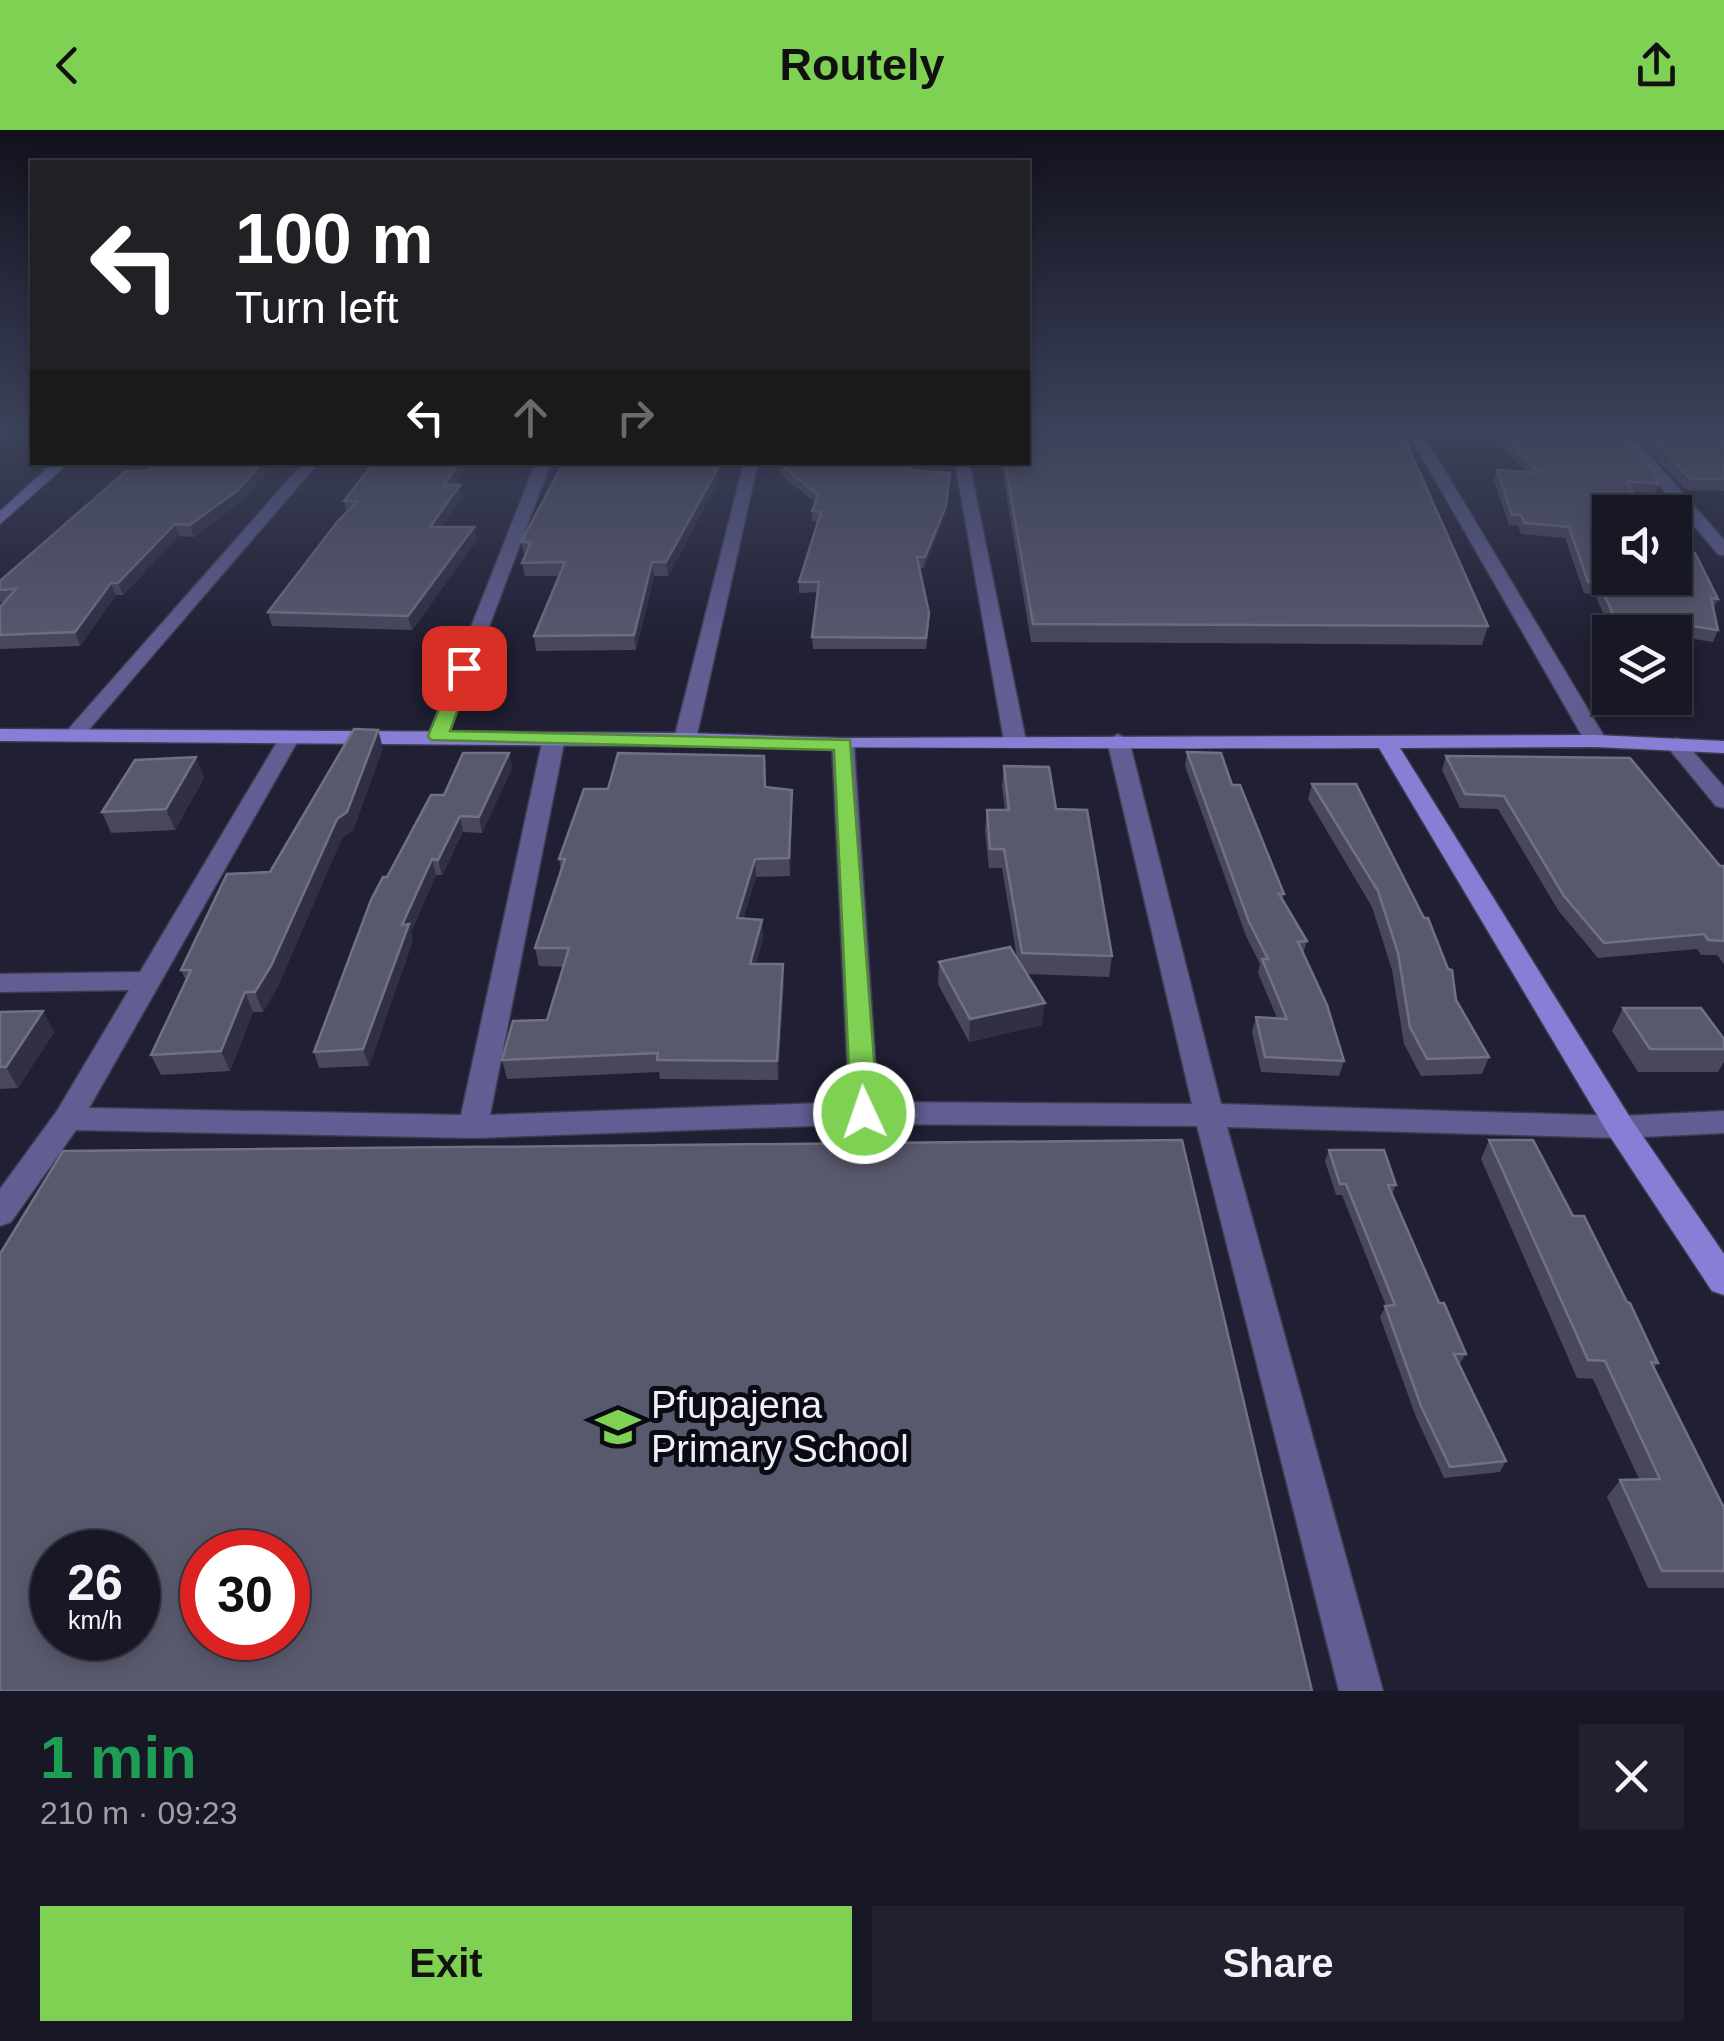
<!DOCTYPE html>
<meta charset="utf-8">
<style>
:root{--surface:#181726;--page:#21202e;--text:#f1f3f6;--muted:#9f9fa7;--line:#363643;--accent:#7ed153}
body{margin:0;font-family:Helvetica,sans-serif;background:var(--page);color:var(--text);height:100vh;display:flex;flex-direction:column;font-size:38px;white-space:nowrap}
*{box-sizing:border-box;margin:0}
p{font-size:32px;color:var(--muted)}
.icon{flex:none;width:55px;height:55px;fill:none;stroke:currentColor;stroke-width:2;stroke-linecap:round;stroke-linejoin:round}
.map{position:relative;height:1561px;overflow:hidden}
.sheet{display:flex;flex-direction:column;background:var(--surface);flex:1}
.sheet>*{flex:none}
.hud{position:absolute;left:30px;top:30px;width:1000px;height:305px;border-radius:0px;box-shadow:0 5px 15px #0003,0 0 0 2px var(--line);background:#202124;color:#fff;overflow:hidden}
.tools{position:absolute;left:1592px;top:365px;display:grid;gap:20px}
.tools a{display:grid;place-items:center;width:100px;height:100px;border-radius:0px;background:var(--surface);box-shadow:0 5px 15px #0003,0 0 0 2px var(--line);font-size:50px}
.speed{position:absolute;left:30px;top:1400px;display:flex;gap:20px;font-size:50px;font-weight:700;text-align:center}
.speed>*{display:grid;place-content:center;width:130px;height:130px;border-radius:50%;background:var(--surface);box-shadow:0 5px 15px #0003,0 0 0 2px var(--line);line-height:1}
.speed small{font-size:25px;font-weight:400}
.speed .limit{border:15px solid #d22;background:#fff;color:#111}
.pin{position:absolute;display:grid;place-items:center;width:85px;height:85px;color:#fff;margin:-42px;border-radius:20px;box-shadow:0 5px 15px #0006}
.me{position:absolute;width:110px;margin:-55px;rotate:357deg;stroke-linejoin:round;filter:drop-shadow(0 0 8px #0008)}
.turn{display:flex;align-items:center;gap:35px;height:210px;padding:0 40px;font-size:45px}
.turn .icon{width:130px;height:130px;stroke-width:2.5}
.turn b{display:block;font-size:70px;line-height:85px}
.lanes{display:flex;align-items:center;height:95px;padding:0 40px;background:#0003;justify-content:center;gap:50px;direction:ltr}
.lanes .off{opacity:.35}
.round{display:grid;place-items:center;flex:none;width:105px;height:105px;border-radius:0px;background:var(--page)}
.head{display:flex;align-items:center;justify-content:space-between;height:170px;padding:0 40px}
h1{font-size:60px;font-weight:800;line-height:75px;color:#1e9e55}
.primary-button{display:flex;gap:20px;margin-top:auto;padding:20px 40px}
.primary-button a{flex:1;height:115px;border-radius:0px;background:var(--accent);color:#111;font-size:40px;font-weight:800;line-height:115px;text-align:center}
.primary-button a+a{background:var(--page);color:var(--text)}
header{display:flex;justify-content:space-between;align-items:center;height:130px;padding:0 40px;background:var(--accent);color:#111;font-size:45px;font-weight:800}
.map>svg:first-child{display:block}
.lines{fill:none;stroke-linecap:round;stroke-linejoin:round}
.street-casing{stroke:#3d3c4f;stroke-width:3}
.secondary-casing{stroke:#3d3c4f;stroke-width:3}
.street{fill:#625e93;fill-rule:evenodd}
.secondary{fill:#877fd5;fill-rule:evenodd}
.wall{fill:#48475c}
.shaded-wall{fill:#302f44}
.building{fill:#59596d;stroke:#717084;stroke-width:2.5;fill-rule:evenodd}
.route{fill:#7ed153;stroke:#528836;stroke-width:2.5}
.labels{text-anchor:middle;stroke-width:10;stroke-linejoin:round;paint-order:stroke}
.near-poi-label{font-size:38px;fill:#eeeefc;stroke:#0a0a13;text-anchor:start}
</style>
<header><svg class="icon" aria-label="back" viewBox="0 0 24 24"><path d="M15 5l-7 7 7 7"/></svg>Routely<svg class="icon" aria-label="share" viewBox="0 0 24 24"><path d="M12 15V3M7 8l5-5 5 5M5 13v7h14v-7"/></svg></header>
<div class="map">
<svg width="1724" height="1561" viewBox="0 0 1724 1561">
<rect width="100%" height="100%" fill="#201f33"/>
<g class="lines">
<g class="street-casing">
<g id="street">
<polygon points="1407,301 1421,301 1607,611 1603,615 1589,615 1585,611"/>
<polygon points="1613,301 1628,301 1724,410 1724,425 1718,424"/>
<polygon points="304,332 319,332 79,611 65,611 62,607 65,603"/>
<polygon points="536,332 551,332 448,606 445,610 431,610 428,606"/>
<polygon points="744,332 758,332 696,609 685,615 674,609"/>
<polygon points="955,332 969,332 1026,611 1015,617 1004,611"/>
<polygon points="290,601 300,607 89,978 461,985 543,608 554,602 565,608 490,985 849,972 832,614 843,608 854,614 878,972 1192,974 1107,610 1118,604 1129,610 1221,974 1620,986 1724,981 1724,1003 1620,1008 1227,997 1383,1561 1339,1561 1197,996 864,994 473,1008 76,1000 11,1092 0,1096 0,1059 57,981 129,860 0,862 0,844 140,842 280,607"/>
<polygon points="1676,608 1683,610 1724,657 1724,678 1716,676 1665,614"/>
</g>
</g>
<g class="secondary-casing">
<g id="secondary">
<polygon points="54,332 70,332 0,394 0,381"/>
<path d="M0,599L685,603L843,608L1596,605L1724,611V623L1596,617L1400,618L1631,989L1724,1124V1165L1712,1161L1609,1005L1379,618C919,620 460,614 0,611Z"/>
</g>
</g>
<use href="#street" class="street"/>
<use href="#secondary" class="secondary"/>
</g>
<g class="wall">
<polygon points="1484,301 1620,301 1662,350 1655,364 1633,362 1610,382 1718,469 1713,479 1718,500 1713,512 1675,506 1675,502 1653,502 1609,496 1595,465 1584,463 1565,408 1521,404 1518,396 1509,395 1494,350 1497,340 1526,342"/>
<polygon points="1639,301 1724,301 1724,361 1685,360 1637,306"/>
<polygon points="156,332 276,332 242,371 194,407 179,406 123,465 116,465 80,516 0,519 0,477 4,472 0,472 0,451"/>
<polygon points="374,332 470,332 454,355 463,367 442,397 474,397 477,410 412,500 272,496 268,482 346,382 344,371"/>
<polygon points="717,332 716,338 718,338 719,350 668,446 654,446 636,520 536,521 534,506 559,446 525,446 522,433 525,425 524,425 521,412"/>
<polygon points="780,332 950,343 945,387 924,438 919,438 929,494 926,519 813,519 812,507 818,462 799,463 799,452 818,392 812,391 812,381 815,372 780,344"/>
<polygon points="1001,332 1028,332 1488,496 1482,515 1031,512"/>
<polygon points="383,618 353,700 342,708 278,856 263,882 253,882 230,941 161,945 151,925 186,851 181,840"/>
<polygon points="1187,622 1232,655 1284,764 1282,770 1307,811 1303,824 1344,931 1339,946 1261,942 1252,902 1256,887 1277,888 1258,843 1260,834 1246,806 1185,636"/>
<polygon points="509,623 512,638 482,703 463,702 442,745 436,745 411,802 413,810 369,936 319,938 314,922 387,747 444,665"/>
<polygon points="1446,626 1724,736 1724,834 1717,825 1701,825 1697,819 1598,828 1558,780 1498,679 1460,678 1442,640"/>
<polygon points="1004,636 1056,679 1112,826 1109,847 1027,844 1042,895 969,912 938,854 939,832 1017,828 1002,738 989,738 985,700 987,680 1005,680 1002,656"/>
<polygon points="204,648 175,700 111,703 102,682"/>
<polygon points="1312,654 1456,870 1489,927 1482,944 1421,946 1404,914 1392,840 1372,777 1308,669"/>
<polygon points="766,658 792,678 790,746 756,747 743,789 762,790 763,808 756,834 784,852 778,950 660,949 659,942 507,949 502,930 547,890 564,837 539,836 535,818 561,741 559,729 608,659"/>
<polygon points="1623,878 1724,909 1724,932 1718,942 1638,942 1612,901"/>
<polygon points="0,882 54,902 18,958 0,959"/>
<polygon points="1489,1010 1573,1086 1658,1233 1654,1238 1724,1378 1724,1458 1648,1458 1607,1367 1620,1350 1639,1349 1593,1249 1577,1248 1481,1029"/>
<polygon points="1329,1020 1396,1055 1392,1065 1439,1173 1466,1224 1459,1235 1506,1331 1500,1342 1444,1348 1416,1287 1380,1187 1386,1176 1342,1065 1336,1065 1325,1031"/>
</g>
<g class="shaded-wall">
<polygon points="263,332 276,332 242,371 194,407 190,395"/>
<polygon points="459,332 470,332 446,367 444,355"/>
<polygon points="713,332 717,332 713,346 718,338 719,350 668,446 666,432"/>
<polygon points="950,343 945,387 924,438 925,427"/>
<polygon points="460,355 463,367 433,410 430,397"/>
<polygon points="175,394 179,406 123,465 118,453"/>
<polygon points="474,397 477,410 412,500 408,486"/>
<polygon points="652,432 654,446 636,520 634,505"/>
<polygon points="111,453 116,465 80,516 75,502"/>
<polygon points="378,600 383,618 353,700 342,708 278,856 263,882 255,862"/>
<polygon points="509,623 512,638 482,703 479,687"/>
<polygon points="196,627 204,648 175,700 166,679"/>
<polygon points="792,660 792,678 790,746 789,728"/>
<polygon points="460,686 463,702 442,745 438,730"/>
<polygon points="432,729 436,745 411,802 413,810 369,936 363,919 402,795"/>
<polygon points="755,729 756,747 738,807 737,788"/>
<polygon points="762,790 763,808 752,852 750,834"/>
<polygon points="783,834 784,852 778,950 777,931"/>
<polygon points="245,862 253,882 230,941 221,921"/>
<polygon points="1045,873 1042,895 969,912 970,889"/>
<polygon points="43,881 54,902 18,958 6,937"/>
</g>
<g class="building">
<polygon points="1028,301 1401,301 1488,496 1033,494 1005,332 1028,332"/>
<polygon points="1497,301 1620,301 1662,350 1656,349 1659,354 1627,351 1644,382 1610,382 1610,448 1675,448 1675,421 1695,423 1718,469 1711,468 1718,500 1613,484 1599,453 1588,452 1569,397 1524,393 1521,385 1512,385 1497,340 1540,343"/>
<polygon points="1647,301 1724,301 1724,349 1690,349"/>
<polygon points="156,332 263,332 238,360 190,395 175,394 118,453 111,453 75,502 0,505 0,477 16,459 0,460 0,451 126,341 146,341"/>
<polygon points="374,332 459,332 444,355 460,355 430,397 474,397 408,486 268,482 338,391 357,372 344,371"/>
<polygon points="564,332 713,332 711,338 718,338 666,432 652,432 634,505 534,506 565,432 522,433 531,412 521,412"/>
<polygon points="780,332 912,332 910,340 950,343 946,376 925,427 917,427 929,483 926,508 812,507 819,452 799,452 821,382 812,381 818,365 780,334"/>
<polygon points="354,599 378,600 347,682 337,689 271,836 255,862 245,862 221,921 151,925 191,840 181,840 227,744 270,742"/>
<polygon points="1187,622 1221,623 1232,655 1240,655 1284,764 1279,764 1307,811 1298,812 1327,875 1344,931 1265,927 1256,887 1287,889 1262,829 1268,829 1249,792"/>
<polygon points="463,623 509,623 479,687 460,686 438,730 432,729 402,795 409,794 363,919 314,922 371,770 383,747 387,747 431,665 444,665"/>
<polygon points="618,623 764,626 765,657 792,660 789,728 755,729 737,788 762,790 750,834 783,834 777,931 657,930 658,923 502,930 513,891 547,890 569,818 535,818 565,729 559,729 584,659 608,659"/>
<polygon points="1446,626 1630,628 1720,736 1724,736 1724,811 1708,810 1704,804 1604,813 1564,766 1504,666 1465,664"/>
<polygon points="196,627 166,679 102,682 135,630"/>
<polygon points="1004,636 1049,637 1056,679 1087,680 1112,826 1022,823 1004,719 990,719 987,680 1009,680"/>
<polygon points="1312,654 1356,654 1424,788 1428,788 1448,839 1452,840 1456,870 1489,927 1427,929 1410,897 1398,823 1378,761"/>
<polygon points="1010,817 1045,873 970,889 939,832"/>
<polygon points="1623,878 1701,878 1724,909 1724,919 1650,919"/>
<polygon points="43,881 6,937 0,937 0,882"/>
<path d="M1182,1010L1312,1561H0V1124L63,1021ZM52,1422H138V1508H52ZM202,1422H288V1508H202Z"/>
<polygon points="1489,1010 1533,1010 1573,1086 1584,1086 1627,1172 1630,1173 1658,1233 1651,1232 1724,1378 1724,1441 1662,1441 1620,1350 1660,1349 1605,1231 1588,1230"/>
<polygon points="1329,1020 1384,1020 1396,1055 1388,1055 1439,1173 1444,1173 1466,1224 1454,1224 1506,1331 1450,1337 1421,1276 1385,1176 1395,1175 1346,1054 1340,1054"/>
</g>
<linearGradient id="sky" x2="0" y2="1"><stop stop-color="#12111c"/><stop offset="0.58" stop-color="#3c425b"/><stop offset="1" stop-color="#3c425b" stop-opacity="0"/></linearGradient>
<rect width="1724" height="520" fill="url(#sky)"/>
<polygon class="route" points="464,532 473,538 450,601 850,610 878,983 874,990 855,990 851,983 834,620 431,610 428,606 456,538"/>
<defs>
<g id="school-bare" transform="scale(3.45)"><path d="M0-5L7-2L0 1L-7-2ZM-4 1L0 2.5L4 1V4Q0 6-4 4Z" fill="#7ed153" stroke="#0a0a13" stroke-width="2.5" paint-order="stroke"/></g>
</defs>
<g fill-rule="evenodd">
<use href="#school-bare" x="618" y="1297"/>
</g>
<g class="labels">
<g class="near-poi-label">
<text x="651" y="1288">Pfupajena<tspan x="651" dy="44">Primary School</tspan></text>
</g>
</g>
</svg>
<div class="tools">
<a><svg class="icon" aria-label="sound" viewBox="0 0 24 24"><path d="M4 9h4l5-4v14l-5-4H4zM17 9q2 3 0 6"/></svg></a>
<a><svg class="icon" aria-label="layers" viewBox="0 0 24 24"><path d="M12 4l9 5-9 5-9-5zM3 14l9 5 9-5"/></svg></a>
</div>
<div class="speed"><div>26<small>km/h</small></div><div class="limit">30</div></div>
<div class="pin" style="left:464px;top:538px;background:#d93025"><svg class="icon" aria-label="arrive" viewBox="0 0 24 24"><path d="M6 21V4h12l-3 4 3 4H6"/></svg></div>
<svg class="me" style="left:864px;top:983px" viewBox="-20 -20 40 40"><circle r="17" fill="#7ed153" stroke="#fff" stroke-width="3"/><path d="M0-11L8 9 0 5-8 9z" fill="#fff"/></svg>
<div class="hud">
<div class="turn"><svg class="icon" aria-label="left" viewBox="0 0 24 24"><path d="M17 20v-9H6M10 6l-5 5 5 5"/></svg><div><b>100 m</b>Turn left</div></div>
<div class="lanes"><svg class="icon" aria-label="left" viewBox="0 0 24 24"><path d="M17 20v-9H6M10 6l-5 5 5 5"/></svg><svg class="icon off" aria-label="ahead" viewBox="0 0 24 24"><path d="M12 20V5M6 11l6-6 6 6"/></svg><svg class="icon off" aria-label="right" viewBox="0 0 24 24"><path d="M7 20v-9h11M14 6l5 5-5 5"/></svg></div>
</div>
</div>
<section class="sheet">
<div class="head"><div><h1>1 min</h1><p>210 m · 09:23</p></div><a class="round"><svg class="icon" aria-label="close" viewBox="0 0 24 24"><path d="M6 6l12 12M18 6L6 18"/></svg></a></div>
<div class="primary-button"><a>Exit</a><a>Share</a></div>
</section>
